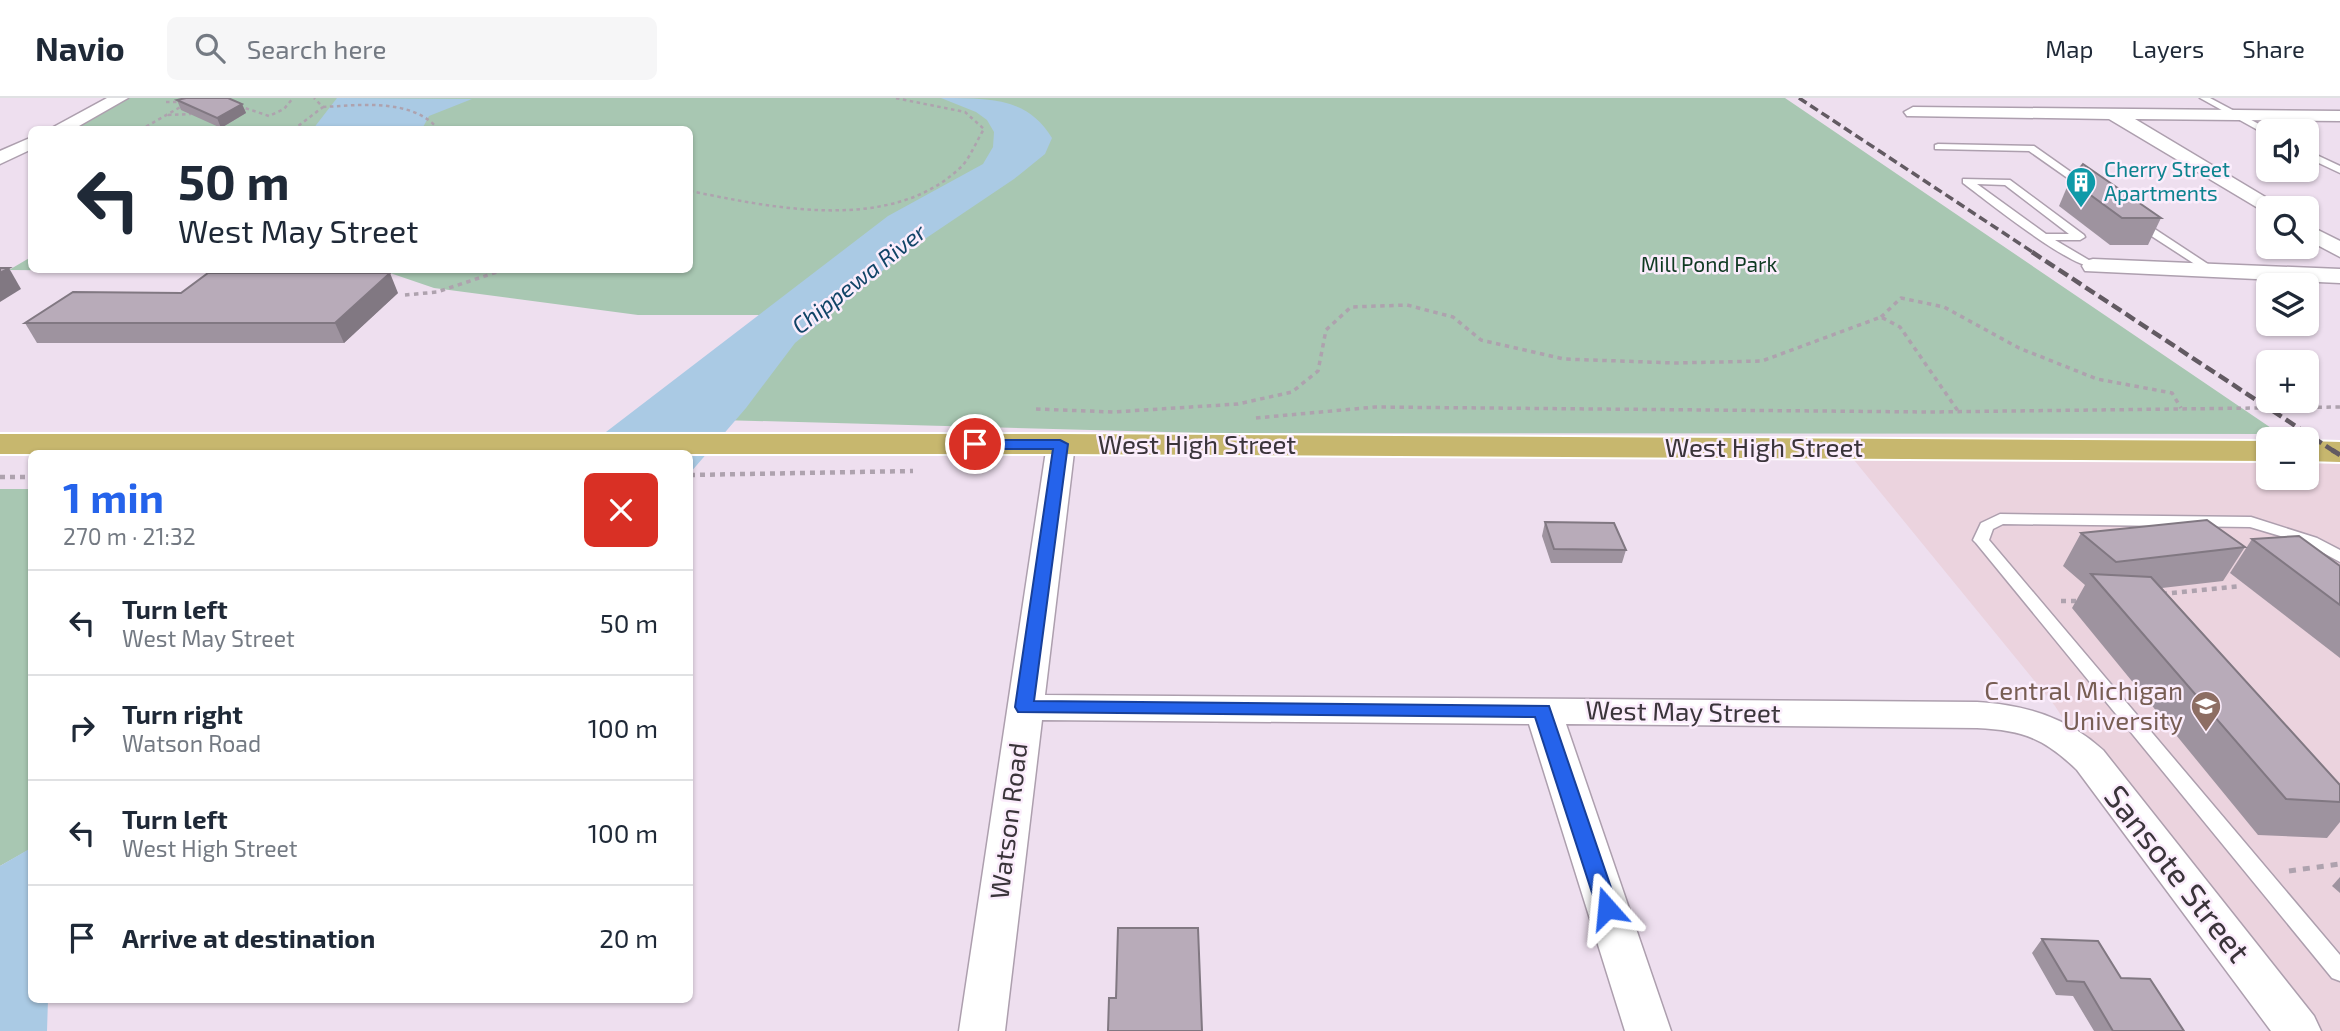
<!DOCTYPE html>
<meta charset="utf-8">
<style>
:root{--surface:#fff;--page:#f6f6f7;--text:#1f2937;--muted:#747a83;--line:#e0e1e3;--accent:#2563eb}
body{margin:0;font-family:"Exo 2",sans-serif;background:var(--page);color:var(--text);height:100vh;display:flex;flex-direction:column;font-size:26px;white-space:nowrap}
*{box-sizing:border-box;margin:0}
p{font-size:23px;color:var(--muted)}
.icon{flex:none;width:38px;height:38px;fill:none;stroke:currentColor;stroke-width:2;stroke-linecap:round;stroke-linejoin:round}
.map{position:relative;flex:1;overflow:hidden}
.side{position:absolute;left:28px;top:352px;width:665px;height:553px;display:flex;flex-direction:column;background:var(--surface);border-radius:10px;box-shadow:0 2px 5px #0004}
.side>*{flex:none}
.top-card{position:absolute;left:28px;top:28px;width:665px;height:147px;border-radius:10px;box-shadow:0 2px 5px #0004;background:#fff;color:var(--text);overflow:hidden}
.controls{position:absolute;left:2256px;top:21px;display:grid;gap:14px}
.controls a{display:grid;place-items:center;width:63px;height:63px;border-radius:10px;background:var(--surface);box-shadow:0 2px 5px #0004;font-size:35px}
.pin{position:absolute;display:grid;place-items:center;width:60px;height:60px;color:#fff;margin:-30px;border:4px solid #fff;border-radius:50%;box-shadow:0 2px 7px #0007}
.me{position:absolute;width:77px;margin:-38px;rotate:342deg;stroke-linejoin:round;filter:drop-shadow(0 0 5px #0008)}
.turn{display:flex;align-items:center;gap:24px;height:147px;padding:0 35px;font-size:32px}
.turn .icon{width:91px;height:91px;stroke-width:2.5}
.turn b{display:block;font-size:49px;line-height:60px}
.round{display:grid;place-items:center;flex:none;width:74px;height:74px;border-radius:10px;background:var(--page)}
.overview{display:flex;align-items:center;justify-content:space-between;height:119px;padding:0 35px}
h1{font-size:42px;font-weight:700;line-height:52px;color:var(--accent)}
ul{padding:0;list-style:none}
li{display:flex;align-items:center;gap:21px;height:105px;padding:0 35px;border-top:2px solid var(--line)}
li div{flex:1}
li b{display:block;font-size:26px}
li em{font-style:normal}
header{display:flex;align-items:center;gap:42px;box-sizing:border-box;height:98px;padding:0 35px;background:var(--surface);border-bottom:2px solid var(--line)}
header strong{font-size:33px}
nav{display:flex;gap:38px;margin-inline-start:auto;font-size:24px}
.search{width:490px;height:63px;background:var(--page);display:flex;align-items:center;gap:18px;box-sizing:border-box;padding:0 24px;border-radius:10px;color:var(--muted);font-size:26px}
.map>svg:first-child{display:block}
.education{fill:#ebd3de}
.green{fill:#a8c7b2}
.water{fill:#aacae4}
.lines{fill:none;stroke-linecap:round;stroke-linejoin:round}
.lane-casing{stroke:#ad9fae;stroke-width:3}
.street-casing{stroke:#ad9fae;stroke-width:3}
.primary-casing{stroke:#fff;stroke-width:4}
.path-far3{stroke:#aea2ae;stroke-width:2.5;stroke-dasharray:3.5 3.5;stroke-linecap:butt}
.path-far2{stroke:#aea2ae;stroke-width:3.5;stroke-dasharray:4.5 4.5;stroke-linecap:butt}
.path-far1{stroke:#aea2ae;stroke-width:4.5;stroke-dasharray:5 5;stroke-linecap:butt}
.path{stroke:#aea2ae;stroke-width:5;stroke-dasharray:7 7;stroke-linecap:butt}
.lane{fill:#fff;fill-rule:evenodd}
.street{fill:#fff;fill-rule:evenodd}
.primary{fill:#c7b76e;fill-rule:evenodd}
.rail-far2{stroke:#625a62;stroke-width:3.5;stroke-dasharray:9 4.5;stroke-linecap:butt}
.rail-far1{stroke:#625a62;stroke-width:4.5;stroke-dasharray:11 5;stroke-linecap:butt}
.rail{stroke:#625a62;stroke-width:5;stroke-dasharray:14 7;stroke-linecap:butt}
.wall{fill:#9e939f}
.shaded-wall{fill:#817882}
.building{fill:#b8abb9;stroke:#817882;stroke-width:2}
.route{fill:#2563eb;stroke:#184099;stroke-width:2}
.labels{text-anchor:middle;stroke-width:5;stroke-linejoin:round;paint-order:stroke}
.far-culture-label{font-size:21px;fill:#0d838f;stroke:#fbedfc;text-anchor:start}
.far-park-label{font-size:21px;fill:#0e3921;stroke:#fbedfc}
.far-water-label{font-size:23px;font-style:italic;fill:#114467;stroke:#fbedfc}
.street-label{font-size:26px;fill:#3a343a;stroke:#fbedfc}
.education-label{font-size:26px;fill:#785e54;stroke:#fbedfc;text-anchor:end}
.near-street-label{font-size:32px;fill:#3a343a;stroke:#fbedfc}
</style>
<header>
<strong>Navio</strong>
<div class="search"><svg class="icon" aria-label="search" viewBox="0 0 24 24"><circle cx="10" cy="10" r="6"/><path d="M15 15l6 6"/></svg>Search here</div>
<nav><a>Map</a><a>Layers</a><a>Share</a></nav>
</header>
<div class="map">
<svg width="2340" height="933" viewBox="0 0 2340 933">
<rect width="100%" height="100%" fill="#eedfef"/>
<polygon class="education" points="1845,351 2268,353 2268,380 2306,380 2307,354 2340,357 2340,933 2298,933 2090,662 2055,608"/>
<g class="green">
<polygon points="120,0 1785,0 2280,336 1203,335 685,321 811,217 638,217 434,190 390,175 9,172 31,159 32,172 690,172 690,32 57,31"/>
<polygon points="0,391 31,391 32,750 0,768"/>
</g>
<g class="water">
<polygon points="337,0 472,1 429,18 422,31 313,31"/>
<path d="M941,0C991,0 1028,0 1052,40L1045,56L1014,81L904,155L795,245L746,310L690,375V355L589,347L888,118L983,66L993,49L994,34L987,22L976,14Z"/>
<polygon points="31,750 32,901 48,901 47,933 0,933 0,768"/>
</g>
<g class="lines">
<g class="lane-casing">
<g id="lane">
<polygon points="2200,0 2210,0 2272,33 2265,36"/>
<polygon points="1938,46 2034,48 2095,91 2086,93 2029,53 1935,51 1935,47"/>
<polygon points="2306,52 2340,68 2340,75 2306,59"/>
<path d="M1963,81L2010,82L2084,137L2085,139L2080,142H2055L2099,168C2082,180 1982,99 1963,85ZM1977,86L2005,87L2069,136H2046Z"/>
<polygon points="2133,122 2141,122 2217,172 2207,174 2133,126"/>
<polygon points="2000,416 2251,419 2317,440 2340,452 2340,464 2307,446 2250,429 2003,426 1993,431 1989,442 2340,857 2340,883 2332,880 1976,445 1973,442 1981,425"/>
</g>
</g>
<g class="street-casing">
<g id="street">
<polygon points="107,0 128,0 72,32 48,32"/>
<polygon points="1913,9 2340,13 2340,23 2135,21 2277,106 2280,110 2268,110 2268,116 2109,21 1907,18 1904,14"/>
<polygon points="32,39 32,51 0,66 0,53"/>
<polygon points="2306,126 2340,143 2340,159 2306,141"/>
<polygon points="2093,161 2340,171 2340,185 2085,173 2082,168 2085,163"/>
<path d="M1061,338L1071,340L1075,346L1045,597L1977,604C2026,607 2066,619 2103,652L2314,918L2321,933H2271L2077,672C2044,640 2022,632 1977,630L1566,626L1671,933H1625L1529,626L1042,622L1005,933H959L1047,346L1051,340Z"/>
</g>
</g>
<g class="primary-casing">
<g id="primary">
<polygon points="0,336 1061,336 2268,343 2268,363 1061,356 0,356"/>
<polygon points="2306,343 2340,344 2340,364 2306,363"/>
</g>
</g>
<g class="path-far3">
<polyline points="166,4 183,4"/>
<polyline points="239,8 269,18 284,11 293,0"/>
<path d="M323,9C361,7 413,0 439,32"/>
<polyline points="168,17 191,16"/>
<polyline points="140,32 184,7"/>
<polyline points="293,32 323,9 314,0"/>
<path d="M690,93C774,110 893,136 962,68C971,58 977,42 984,31L965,14L895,0"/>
</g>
<g class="path-far2">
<polyline points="405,197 437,194 503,172"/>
<polyline points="1881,219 1901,200 1944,209 2019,250 2097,281 2172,295 2181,310"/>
<polyline points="1036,311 1113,314 1238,306 1292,294 1318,273 1326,232 1351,209 1407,207 1453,219 1481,242 1564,261 1675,265 1762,263 1881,219 1900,229 1958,313"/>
<polyline points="1256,320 1375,309 1930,314 2340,309"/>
</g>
<g class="path-far1">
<polyline points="690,377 913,373"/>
<polyline points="0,379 32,379"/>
<polyline points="2162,496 2241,488"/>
<polyline points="2061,503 2080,503"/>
</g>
<polyline class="path" points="2289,773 2340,766"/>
<use href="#lane" class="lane"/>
<use href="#street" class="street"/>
<use href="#primary" class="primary"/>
<polyline class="rail-far2" points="1799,0 2034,155"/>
<polyline class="rail-far1" points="2032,154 2335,354"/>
<polyline class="rail" points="2332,352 2340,357"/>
</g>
<g class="wall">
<polygon points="177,2 242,6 246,15 221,30 181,12"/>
<polygon points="2070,82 2161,120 2148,147 2110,147 2059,108"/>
<polygon points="181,195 398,195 344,245 37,245 25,225"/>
<polygon points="1545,424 1626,452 1622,465 1551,465 1542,438"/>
<polygon points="2081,435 2245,449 2223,483 2162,490 2340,687 2340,724 2327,740 2258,737 2072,510 2085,487 2063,468"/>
<polygon points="2252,441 2340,468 2340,560 2230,475"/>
<polygon points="2340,779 2340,795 2332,788"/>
<polygon points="2042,841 2121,880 2184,933 2094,933 2073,898 2056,897 2032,855"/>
</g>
<g class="shaded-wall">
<polygon points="242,6 246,15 221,30 217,20"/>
<polygon points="9,170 21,191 0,204 0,175"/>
<polygon points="390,175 398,195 344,245 335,225"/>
</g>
<g class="building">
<polygon points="186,0 228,0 242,6 217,20 177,2"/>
<polygon points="2083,66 2161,120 2122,120 2070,82"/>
<polygon points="0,170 9,170 0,175"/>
<polygon points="208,175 390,175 335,225 25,225 73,194 181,195"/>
<polygon points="2207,422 2245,449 2116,464 2081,435"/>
<polygon points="1545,424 1614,425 1626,452 1554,451"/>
<polygon points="2299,438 2340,468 2340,507 2252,441"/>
<polygon points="2091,476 2151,479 2340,687 2340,704 2286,701"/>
<polygon points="1118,830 1198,830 1202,933 1108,933 1109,900 1116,900"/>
<polygon points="2042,841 2098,843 2121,880 2150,881 2184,933 2113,933 2084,884 2067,883"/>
</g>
<polygon class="route" points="1060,342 1068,346 1034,603 1549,608 1618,810 1615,816 1607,818 1600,816 1597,810 1535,619 1018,614 1015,609 1053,351 975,351 968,346 975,342"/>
<defs>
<g id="building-pin" transform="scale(1.575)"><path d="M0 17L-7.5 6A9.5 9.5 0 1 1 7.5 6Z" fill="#0f9aa8" stroke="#fbedfc"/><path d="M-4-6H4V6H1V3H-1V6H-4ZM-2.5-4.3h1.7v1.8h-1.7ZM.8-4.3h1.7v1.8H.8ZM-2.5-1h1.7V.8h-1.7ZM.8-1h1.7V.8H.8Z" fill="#fff"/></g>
<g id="university-pin" transform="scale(1.575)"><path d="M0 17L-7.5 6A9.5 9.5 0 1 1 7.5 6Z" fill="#8d6e63" stroke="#fbedfc"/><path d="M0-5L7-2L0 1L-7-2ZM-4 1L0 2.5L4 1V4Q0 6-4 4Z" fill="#fff"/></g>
</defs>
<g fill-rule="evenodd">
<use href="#building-pin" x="2081" y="84"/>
<use href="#university-pin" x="2206" y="608"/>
</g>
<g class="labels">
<g class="far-culture-label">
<text x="2104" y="79">Cherry Street<tspan x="2104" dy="24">Apartments</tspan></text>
</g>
<g class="far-park-label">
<text x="1709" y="174">Mill Pond Park</text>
</g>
<g class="far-water-label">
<text transform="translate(859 181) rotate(-38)" y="8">Chippewa River</text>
</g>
<g class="street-label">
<text x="1197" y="356">West High Street</text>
<text x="1764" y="359">West High Street</text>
<text transform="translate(1683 614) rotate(1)" y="9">West May Street</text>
<text transform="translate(1009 723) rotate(-83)" y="9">Watson Road</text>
</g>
<g class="education-label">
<text x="2183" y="602">Central Michigan<tspan x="2183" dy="30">University</tspan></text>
</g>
<g class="near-street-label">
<text transform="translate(2177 776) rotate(52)" y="11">Sansote Street</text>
</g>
</g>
</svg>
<div class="controls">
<a><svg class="icon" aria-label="sound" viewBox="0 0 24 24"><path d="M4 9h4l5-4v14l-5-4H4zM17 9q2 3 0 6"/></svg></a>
<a><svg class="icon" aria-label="search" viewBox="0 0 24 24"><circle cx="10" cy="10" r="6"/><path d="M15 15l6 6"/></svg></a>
<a><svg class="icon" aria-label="layers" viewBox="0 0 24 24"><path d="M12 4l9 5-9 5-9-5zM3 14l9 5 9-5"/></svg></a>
<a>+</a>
<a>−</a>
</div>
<div class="pin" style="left:975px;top:346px;background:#d93025"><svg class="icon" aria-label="arrive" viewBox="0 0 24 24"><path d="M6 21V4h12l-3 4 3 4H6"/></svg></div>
<svg class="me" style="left:1607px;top:810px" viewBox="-20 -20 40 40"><path d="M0-17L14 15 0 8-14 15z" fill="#2563eb" stroke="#fff" stroke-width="4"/></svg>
<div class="top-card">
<div class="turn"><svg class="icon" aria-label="left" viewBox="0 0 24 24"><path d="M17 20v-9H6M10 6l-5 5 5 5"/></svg><div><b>50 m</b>West May Street</div></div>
</div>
<section class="side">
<div class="overview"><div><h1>1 min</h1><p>270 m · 21:32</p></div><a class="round" style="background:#d93025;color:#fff"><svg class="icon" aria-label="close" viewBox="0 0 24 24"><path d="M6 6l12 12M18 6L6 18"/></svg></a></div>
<ul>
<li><svg class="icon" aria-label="left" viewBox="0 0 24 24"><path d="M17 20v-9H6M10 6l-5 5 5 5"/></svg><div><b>Turn left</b><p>West May Street</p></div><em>50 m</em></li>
<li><svg class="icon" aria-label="right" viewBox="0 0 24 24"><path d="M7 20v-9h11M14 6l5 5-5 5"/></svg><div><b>Turn right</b><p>Watson Road</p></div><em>100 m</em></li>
<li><svg class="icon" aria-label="left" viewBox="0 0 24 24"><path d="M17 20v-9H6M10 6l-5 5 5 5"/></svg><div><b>Turn left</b><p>West High Street</p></div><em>100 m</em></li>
<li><svg class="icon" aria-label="arrive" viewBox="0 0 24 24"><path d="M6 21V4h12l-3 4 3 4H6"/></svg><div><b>Arrive at destination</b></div><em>20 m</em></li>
</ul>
</section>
</div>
